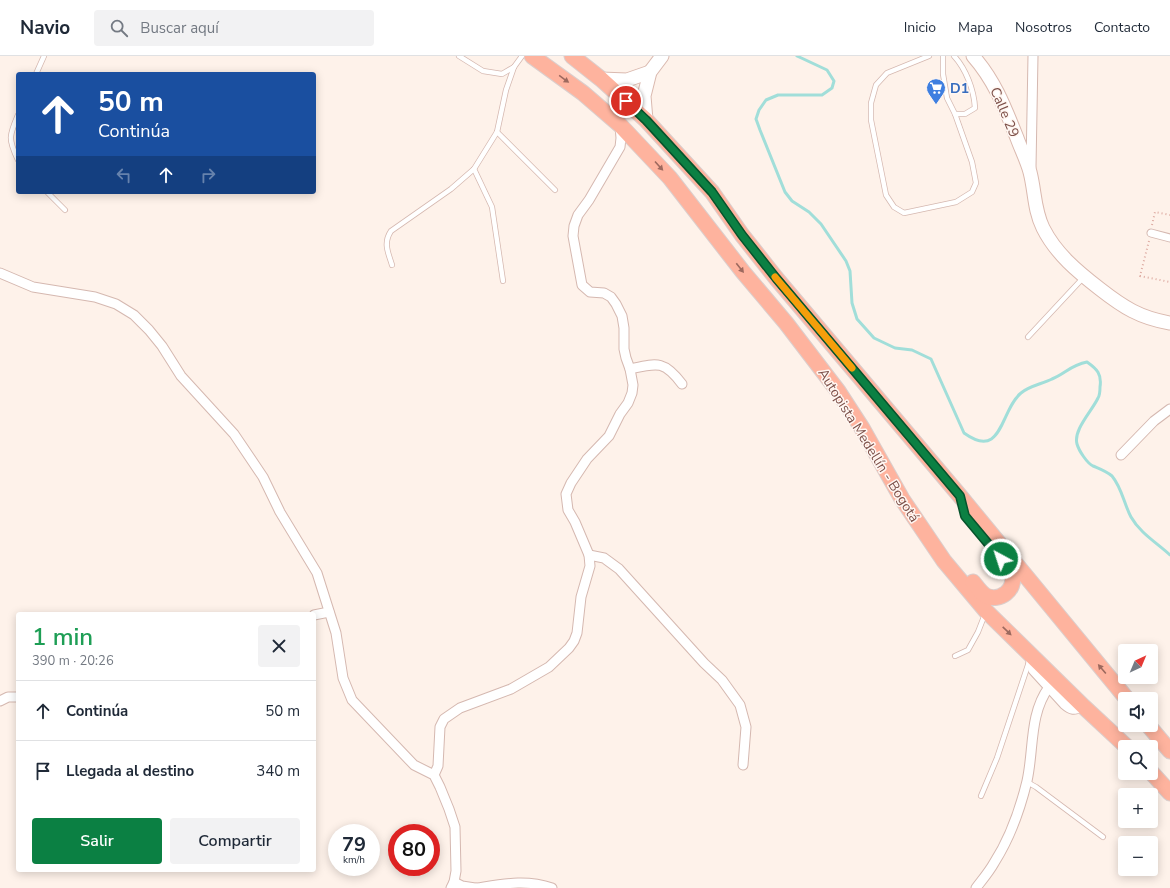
<!DOCTYPE html>
<html lang="es">
<meta charset="utf-8">
<style>
:root{--surface:#fff;--page:#f2f2f3;--text:#1f2937;--muted:#747a83;--line:#e0e1e3;--accent:#0b8043}
body{margin:0;font-family:"Nunito Sans",sans-serif;background:var(--page);color:var(--text);height:100vh;display:flex;flex-direction:column;font-size:15px;white-space:nowrap}
*{box-sizing:border-box;margin:0}
p{font-size:13px;color:var(--muted)}
.icon{flex:none;width:22px;height:22px;fill:none;stroke:currentColor;stroke-width:2;stroke-linecap:round;stroke-linejoin:round}
.map{position:relative;flex:1;overflow:hidden}
.side{position:absolute;left:16px;top:556px;width:300px;height:260px;display:flex;flex-direction:column;background:var(--surface);border-radius:4px;box-shadow:0 2px 10px #0003}
.side>*{flex:none}
.top-card{position:absolute;left:16px;top:16px;width:300px;height:122px;border-radius:4px;box-shadow:0 2px 10px #0003;background:#1a4fa0;color:#fff;overflow:hidden}
.needle{width:26px;rotate:44deg}
.tools{position:absolute;left:1118px;top:588px;display:grid;gap:8px}
.tools a{display:grid;place-items:center;width:40px;height:40px;border-radius:4px;background:var(--surface);box-shadow:0 2px 10px #0003;font-size:20px}
.speed{position:absolute;left:328px;top:768px;display:flex;gap:8px;font-size:20px;font-weight:700;text-align:center}
.speed>*{display:grid;place-content:center;width:52px;height:52px;border-radius:50%;background:var(--surface);box-shadow:0 2px 10px #0003;line-height:1}
.speed small{font-size:10px;font-weight:400}
.speed .limit{border:6px solid #d22;background:#fff;color:#111}
.pin{position:absolute;display:grid;place-items:center;width:34px;height:34px;color:#fff;margin:-17px;border:2px solid #fff;border-radius:50%;box-shadow:0 1px 4px #0007}
.me{position:absolute;width:44px;margin:-22px;rotate:320deg;stroke-linejoin:round;filter:drop-shadow(0 0 3px #0008)}
.turn{display:flex;align-items:center;gap:14px;height:84px;padding:0 16px;font-size:18px}
.turn .icon{width:52px;height:52px;stroke-width:2.5}
.turn b{display:block;font-size:28px;line-height:34px}
.lanes{display:flex;align-items:center;height:38px;padding:0 16px;background:#0003;justify-content:center;gap:20px;direction:ltr}
.lanes .off{opacity:.35}
.round{display:grid;place-items:center;flex:none;width:42px;height:42px;border-radius:4px;background:var(--page)}
.head{display:flex;align-items:center;justify-content:space-between;height:68px;padding:0 16px}
h1{font-size:24px;font-weight:600;line-height:30px;color:#1e9e55}
.button{display:flex;gap:8px;margin-top:auto;padding:8px 16px}
.button a{flex:1;height:46px;border-radius:4px;background:var(--accent);color:#fff;font-size:16px;font-weight:600;line-height:46px;text-align:center}
.button a+a{background:var(--page);color:var(--text)}
ul{padding:0;list-style:none}
li{display:flex;align-items:center;gap:12px;height:60px;padding:0 16px;border-top:1px solid var(--line)}
li div{flex:1}
li b{display:block;font-size:15px}
li em{font-style:normal}
header{display:flex;align-items:center;gap:24px;box-sizing:border-box;height:56px;padding:0 20px;background:var(--surface);border-bottom:1px solid var(--line)}
header strong{font-size:19px}
nav{display:flex;gap:22px;margin-inline-start:auto;font-size:14px}
.search{width:280px;height:36px;background:var(--page);display:flex;align-items:center;gap:10px;box-sizing:border-box;padding:0 14px;border-radius:4px;color:var(--muted);font-size:15px}
.map>svg:first-child{display:block}
.lines{fill:none;stroke-linecap:round;stroke-linejoin:round}
.stream{stroke:#a1ded9;stroke-width:3}
.service-casing{stroke:#d5b8b0;stroke-width:6}
.pedestrian-casing{stroke:#d5b8b0;stroke-width:9}
.minor-casing{stroke:#d5b8b0;stroke-width:11}
.secondary-casing{stroke:#dab9af;stroke-width:15}
.trunk-casing{stroke:#dbcecc;stroke-width:17}
.path{stroke:#ddaaa1;stroke-width:2;stroke-dasharray:1 3;stroke-linecap:butt}
.service{stroke:#fff;stroke-width:4.5}
.pedestrian{stroke:#fff;stroke-width:7}
.minor{stroke:#fff;stroke-width:9}
.secondary{stroke:#fff;stroke-width:13}
.trunk{stroke:#feb39e;stroke-width:15}
.oneway{fill:#9d695e}
.route-casing{stroke:#07532c;stroke-width:10}
.route{stroke:#0b8043;stroke-width:7}
.slow{stroke:#f59e0b;stroke-width:7}
.labels{text-anchor:middle;stroke-width:3;stroke-linejoin:round;paint-order:stroke}
.shop-label{font-size:14px;font-weight:bold;fill:#366cbe;stroke:#fff7f2;text-anchor:start}
.street-label{font-size:14px;fill:#7d5049;stroke:#fff7f2}
</style>
<header>
<strong>Navio</strong>
<div class="search"><svg class="icon" aria-label="search" viewBox="0 0 24 24"><circle cx="10" cy="10" r="6"/><path d="M15 15l6 6"/></svg>Buscar aquí</div>
<nav><a>Inicio</a><a>Mapa</a><a>Nosotros</a><a>Contacto</a></nav>
</header>
<div class="map">
<svg width="1170" height="832" viewBox="0 0 1170 832">
<rect width="100%" height="100%" fill="#fef2ea"/>
<g class="lines">
<path class="stream" d="M797,0L827,14L834,25L832,32L822,39H778L766,44L759,54L756,63L760,74L785,136L792,145L809,156L821,168L846,205L850,215L852,247L857,263L874,282L895,292L912,294L931,303L964,377C1003,405 1000,354 1021,337C1029,330 1042,328 1052,323C1066,317 1071,309 1087,306C1097,313 1102,318 1100,331C1100,335 1100,339 1098,342C1092,355 1073,374 1077,388C1079,395 1087,407 1093,410C1100,413 1106,415 1112,420C1122,432 1124,448 1131,461C1140,477 1157,487 1170,499"/>
<g class="service-casing">
<g id="service">
<polyline points="459,0 483,15 502,18 514,11"/>
<polyline points="929,0 887,17 876,29 871,47 871,64 886,139 894,151 904,157 956,146 972,136 976,127 972,106 955,58"/>
<path d="M943,0V18L947,42L955,58H965L975,52C974,34 966,13 954,0"/>
<polyline points="36,18 44,0"/>
<path d="M18,59C9,80 8,83 18,104"/>
<polyline points="497,76 555,134"/>
<polyline points="474,113 492,151 503,225"/>
<polyline points="47,136 65,154"/>
<path d="M392,209C388,196 383,187 391,175L451,133L474,113L497,76L506,34L514,11L522,0"/>
<polyline points="1028,281 1083,222"/>
<polyline points="955,600 968,594 978,576 985,558"/>
<polyline points="1027,726 1036,731 1103,781"/>
<polyline points="981,740 997,702 1029,606"/>
</g>
</g>
<g class="pedestrian-casing">
<polyline id="pedestrian" points="1151,177 1170,182"/>
</g>
<g class="minor-casing">
<g id="minor">
<polyline points="1031,111 1033,0"/>
<polyline points="0,217 33,231 95,241 116,248 134,259 149,274 162,290 181,320 234,378 263,421 280,456 317,517 336,577 343,622 352,644 414,709 434,719 440,731 449,753 455,771 456,815 454,826 451,832"/>
<path d="M630,313C657,307 664,304 682,328"/>
<polyline points="1121,399 1154,365 1170,353"/>
<polyline points="589,499 604,502 619,513 704,607 722,624 740,649 746,671 743,709"/>
<polyline points="314,559 329,556"/>
<path d="M1031,599V608L1033,614L1064,648C1072,655 1074,654 1084,651"/>
<polyline points="0,645 8,641 18,641"/>
<polyline points="434,719 438,710 440,671 444,663 460,652 511,633 549,611 569,592 574,585 577,577 581,541 590,510 589,499 575,466 568,454 566,438 571,427 587,403 609,380 620,358 628,347 632,337 633,329 630,313 626,302 624,293 624,272 622,260 616,248 611,241 604,237 590,236 582,229 573,180 574,170 578,159 589,144 620,91 621,82 620,70"/>
<polyline points="454,826 462,830 475,832"/>
<path d="M477,832C503,828 526,823 552,832"/>
<path d="M976,832C982,824 989,816 994,807C1010,782 1020,754 1027,725C1034,694 1029,658 1049,631"/>
</g>
</g>
<g class="secondary-casing">
<g id="secondary">
<path d="M973,0C995,25 1005,52 1017,82C1021,93 1027,105 1030,116C1035,135 1034,154 1043,172C1056,198 1078,216 1100,233C1123,251 1140,262 1170,267"/>
<polyline points="601,23 627,24 650,16"/>
<polyline points="646,64 644,40 650,16 662,0"/>
</g>
</g>
<g class="trunk-casing">
<g id="trunk">
<polyline points="532,0 583,37 620,69 670,122 743,216 786,267 838,335 862,372 902,443 944,505 986,555 1084,651 1127,691"/>
<polyline points="572,0 601,23 646,64 712,136 742,179 776,222 960,440 1127,643"/>
<path d="M973,526C977,531 981,537 986,540C1000,546 1016,534 1012,519C1011,513 1005,508 1001,504"/>
<polyline points="1148,669 1170,695"/>
<polyline points="1151,716 1170,737"/>
</g>
</g>
<g class="path">
<polyline points="1152,169 1155,156 1170,159"/>
<polyline points="1149,185 1140,220 1170,226"/>
</g>
<use href="#service" class="service"/>
<use href="#pedestrian" class="pedestrian"/>
<use href="#minor" class="minor"/>
<use href="#secondary" class="secondary"/>
<use href="#trunk" class="trunk"/>
</g>
<defs><path id="oneway-solid" d="M-6-.8H1V-3.2L6.5 0L1 3.2V.8H-6Z"/></defs>
<g class="oneway">
<use href="#oneway-solid" transform="translate(564 23) rotate(36)"/>
<use href="#oneway-solid" transform="translate(659 110) rotate(48)"/>
<use href="#oneway-solid" transform="translate(740 212) rotate(52)"/>
<use href="#oneway-solid" transform="translate(1007 575) rotate(44)"/>
<use href="#oneway-solid" transform="translate(1102 613) rotate(-130)"/>
</g>
<g class="lines">
<g class="route-casing">
<polyline id="route" points="626,45 646,64 712,136 742,179 776,222 960,440 965,460 1001,503"/>
</g>
<use href="#route" class="route"/>
<polyline class="slow" points="775,221 852,312"/>
</g>
<defs>
<g id="supermarket-pin" transform="scale(1)"><path d="M0 17L-7.5 6A9.5 9.5 0 1 1 7.5 6Z" fill="#3f7fe0" stroke="#fff7f2"/><path d="M-6-5.5h2.5l.6 2H6L4.5 2H-2.5L-4.4-4H-6ZM-1.5 3.2a1.3 1.3 0 1 0 .1 0ZM3 3.2a1.3 1.3 0 1 0 .1 0Z" fill="#fff"/></g>
</defs>
<g fill-rule="evenodd">
<use href="#supermarket-pin" x="936" y="32"/>
</g>
<g class="labels">
<g class="shop-label">
<text x="950" y="37">D1</text>
</g>
<g class="street-label">
<text transform="translate(1005 56) rotate(67)" y="5">Calle 29</text>
<text transform="translate(869 389) rotate(58)" y="5">Autopista Medellín - Bogotá</text>
</g>
</g>
</svg>
<div class="tools">
<a><svg class="needle" viewBox="-14 -14 28 28"><path d="M0-13l5 13h-10z" fill="#e53935"/><path d="M0 13l5-13h-10z" fill="#747a83"/></svg></a>
<a><svg class="icon" aria-label="sound" viewBox="0 0 24 24"><path d="M4 9h4l5-4v14l-5-4H4zM17 9q2 3 0 6"/></svg></a>
<a><svg class="icon" aria-label="search" viewBox="0 0 24 24"><circle cx="10" cy="10" r="6"/><path d="M15 15l6 6"/></svg></a>
<a>+</a>
<a>−</a>
</div>
<div class="speed"><div>79<small>km/h</small></div><div class="limit">80</div></div>
<div class="pin" style="left:626px;top:45px;background:#d93025"><svg class="icon" aria-label="arrive" viewBox="0 0 24 24"><path d="M6 21V4h12l-3 4 3 4H6"/></svg></div>
<svg class="me" style="left:1001px;top:503px" viewBox="-20 -20 40 40"><circle r="17" fill="#0b8043" stroke="#fff" stroke-width="3"/><path d="M0-11L8 9 0 5-8 9z" fill="#fff"/></svg>
<div class="top-card">
<div class="turn"><svg class="icon" aria-label="ahead" viewBox="0 0 24 24"><path d="M12 20V5M6 11l6-6 6 6"/></svg><div><b>50 m</b>Continúa</div></div>
<div class="lanes"><svg class="icon off" aria-label="left" viewBox="0 0 24 24"><path d="M17 20v-9H6M10 6l-5 5 5 5"/></svg><svg class="icon" aria-label="ahead" viewBox="0 0 24 24"><path d="M12 20V5M6 11l6-6 6 6"/></svg><svg class="icon off" aria-label="right" viewBox="0 0 24 24"><path d="M7 20v-9h11M14 6l5 5-5 5"/></svg></div>
</div>
<section class="side">
<div class="head"><div><h1>1 min</h1><p>390 m · 20:26</p></div><a class="round"><svg class="icon" aria-label="close" viewBox="0 0 24 24"><path d="M6 6l12 12M18 6L6 18"/></svg></a></div>
<ul>
<li><svg class="icon" aria-label="ahead" viewBox="0 0 24 24"><path d="M12 20V5M6 11l6-6 6 6"/></svg><div><b>Continúa</b></div><em>50 m</em></li>
<li><svg class="icon" aria-label="arrive" viewBox="0 0 24 24"><path d="M6 21V4h12l-3 4 3 4H6"/></svg><div><b>Llegada al destino</b></div><em>340 m</em></li>
</ul>
<div class="button"><a>Salir</a><a>Compartir</a></div>
</section>
</div>
